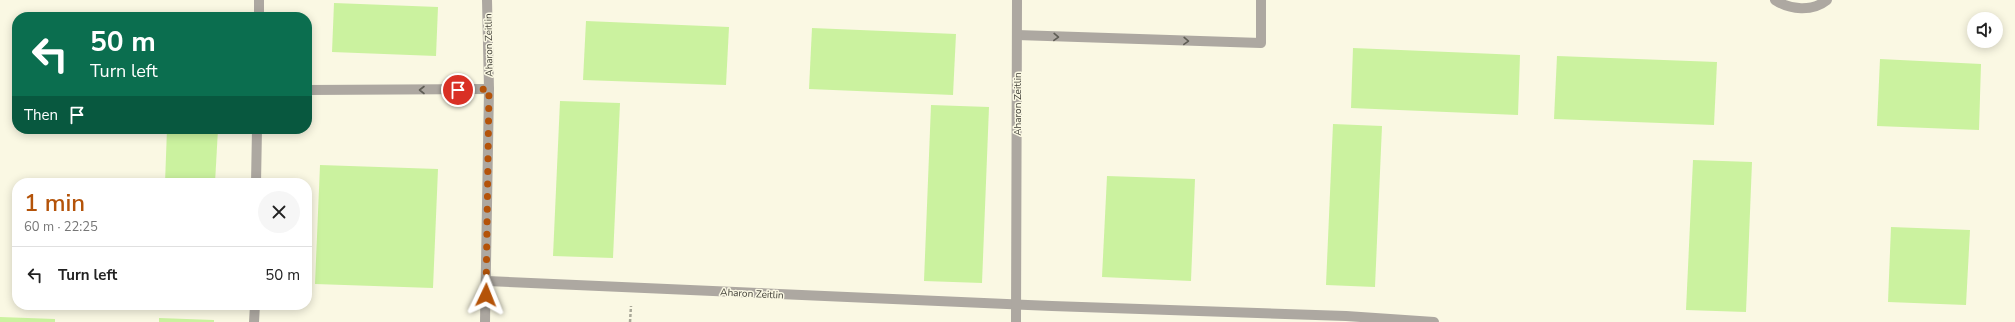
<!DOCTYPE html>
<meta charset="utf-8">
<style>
:root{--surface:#fff;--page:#f6f6f6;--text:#222;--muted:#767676;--line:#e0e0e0;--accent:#b45309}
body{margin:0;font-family:"Nunito Sans",sans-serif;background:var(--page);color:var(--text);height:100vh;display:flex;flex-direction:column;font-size:15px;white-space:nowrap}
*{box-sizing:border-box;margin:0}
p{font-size:13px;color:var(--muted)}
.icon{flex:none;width:22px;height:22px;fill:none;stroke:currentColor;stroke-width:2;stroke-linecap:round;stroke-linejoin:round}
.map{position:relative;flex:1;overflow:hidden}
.drawer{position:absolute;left:12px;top:178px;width:300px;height:132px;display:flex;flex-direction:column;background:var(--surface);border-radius:16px;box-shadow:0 2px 10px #0003}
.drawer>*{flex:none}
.hud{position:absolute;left:12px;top:12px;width:300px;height:122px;border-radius:16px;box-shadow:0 2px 10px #0003;background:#0b6e4f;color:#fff;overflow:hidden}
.controls{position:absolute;left:1967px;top:12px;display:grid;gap:8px}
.controls a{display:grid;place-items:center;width:36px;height:36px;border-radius:50%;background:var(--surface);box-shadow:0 2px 10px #0003;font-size:20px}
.pin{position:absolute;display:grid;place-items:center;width:34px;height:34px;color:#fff;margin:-17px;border:2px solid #fff;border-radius:50%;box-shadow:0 1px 4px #0007}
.me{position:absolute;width:44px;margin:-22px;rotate:2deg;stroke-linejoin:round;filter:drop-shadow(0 0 3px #0008)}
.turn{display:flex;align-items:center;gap:14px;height:84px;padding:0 12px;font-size:18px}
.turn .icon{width:52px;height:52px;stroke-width:2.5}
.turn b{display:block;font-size:28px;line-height:34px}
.then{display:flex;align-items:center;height:38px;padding:0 12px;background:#0003;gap:8px;font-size:15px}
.round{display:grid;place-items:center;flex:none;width:42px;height:42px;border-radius:21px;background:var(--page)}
.overview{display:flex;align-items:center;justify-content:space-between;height:68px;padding:0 12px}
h1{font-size:24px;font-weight:600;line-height:30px;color:var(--accent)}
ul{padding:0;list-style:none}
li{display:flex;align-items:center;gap:12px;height:56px;padding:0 12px;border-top:1px solid var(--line)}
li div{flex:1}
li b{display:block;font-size:15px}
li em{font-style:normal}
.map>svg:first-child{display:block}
.building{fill:#cbf29f}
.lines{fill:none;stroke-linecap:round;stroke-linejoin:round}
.path{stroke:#a9a898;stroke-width:2.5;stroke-dasharray:3 2;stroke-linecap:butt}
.minor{stroke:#ada8a1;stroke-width:10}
.oneway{stroke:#5f5d55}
.route{stroke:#b45309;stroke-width:7;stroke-dasharray:0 12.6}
.labels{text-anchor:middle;stroke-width:3;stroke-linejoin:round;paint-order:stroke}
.street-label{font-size:10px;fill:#3e3d35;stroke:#faf8e3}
</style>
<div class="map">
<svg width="2015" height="322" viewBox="0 0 2015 322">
<rect width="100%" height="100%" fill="#faf8e3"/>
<g class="building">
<polygon points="334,3 438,7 436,56 332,52"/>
<polygon points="586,21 729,27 726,85 583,80"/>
<polygon points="812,28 956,34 953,95 809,89"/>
<polygon points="1353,48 1520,55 1518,115 1351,108"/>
<polygon points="1557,56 1717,62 1714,125 1554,119"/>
<polygon points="1880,59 1981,64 1979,130 1877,126"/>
<polygon points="560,101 620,103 613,258 553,256"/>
<polygon points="931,105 989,107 982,283 924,281"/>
<polygon points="1333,124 1382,126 1375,287 1326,285"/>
<polygon points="167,129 218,129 215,183 165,183"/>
<polygon points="1693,160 1752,162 1746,312 1686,310"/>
<polygon points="320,165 438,169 433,288 315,284"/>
<polygon points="1107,176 1195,179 1191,281 1102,277"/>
<polygon points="1891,227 1970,230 1966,305 1888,302"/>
<polygon points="0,317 55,319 55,322 0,322"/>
<polygon points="159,318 214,320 214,322 159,322"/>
</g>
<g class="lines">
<polyline class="path" points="630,322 631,306"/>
<g class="minor">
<path d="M1775,0C1790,10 1812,12 1827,0"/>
<polyline points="259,17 259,0"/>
<polyline points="1017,35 1261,43 1261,0"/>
<polyline points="307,90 489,89"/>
<polyline points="256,183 257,129"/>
<polyline points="487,281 1052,306 1346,316 1434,322"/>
<polyline points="254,322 255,305"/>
<polyline points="485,322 489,89 487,0"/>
<polyline points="1016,322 1017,0"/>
</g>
</g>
<defs><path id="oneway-chevron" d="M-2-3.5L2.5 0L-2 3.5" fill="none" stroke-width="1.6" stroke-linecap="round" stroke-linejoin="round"/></defs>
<g class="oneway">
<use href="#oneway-chevron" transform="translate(1056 37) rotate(2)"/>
<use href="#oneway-chevron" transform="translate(1186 41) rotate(2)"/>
<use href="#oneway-chevron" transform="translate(422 90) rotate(180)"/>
</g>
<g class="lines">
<polyline class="route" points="458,90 489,89 486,295"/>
</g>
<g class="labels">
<g class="street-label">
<text transform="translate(488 45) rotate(-91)" y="4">Aharon Zeitlin</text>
<text transform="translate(1017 104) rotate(-90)" y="4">Aharon Zeitlin</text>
<text transform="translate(752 293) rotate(3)" y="4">Aharon Zeitlin</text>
</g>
</g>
</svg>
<div class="controls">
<a><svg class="icon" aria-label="sound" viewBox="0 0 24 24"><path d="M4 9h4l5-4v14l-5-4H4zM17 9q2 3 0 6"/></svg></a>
</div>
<div class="pin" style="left:458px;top:90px;background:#d93025"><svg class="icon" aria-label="arrive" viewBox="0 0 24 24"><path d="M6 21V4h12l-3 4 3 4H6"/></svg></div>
<svg class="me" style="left:486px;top:295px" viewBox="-20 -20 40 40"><path d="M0-17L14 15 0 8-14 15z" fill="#b45309" stroke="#fff" stroke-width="4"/></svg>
<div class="hud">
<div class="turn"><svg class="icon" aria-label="left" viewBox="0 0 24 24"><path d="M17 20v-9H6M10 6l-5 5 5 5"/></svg><div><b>50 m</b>Turn left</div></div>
<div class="then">Then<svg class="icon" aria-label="arrive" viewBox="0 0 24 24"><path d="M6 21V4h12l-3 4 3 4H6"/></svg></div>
</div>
<section class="drawer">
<div class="overview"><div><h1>1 min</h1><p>60 m · 22:25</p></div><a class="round"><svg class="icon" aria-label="close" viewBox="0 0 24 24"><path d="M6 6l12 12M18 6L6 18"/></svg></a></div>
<ul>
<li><svg class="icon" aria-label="left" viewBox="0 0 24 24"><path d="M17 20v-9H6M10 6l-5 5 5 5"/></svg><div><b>Turn left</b></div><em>50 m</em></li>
</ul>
</section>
</div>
